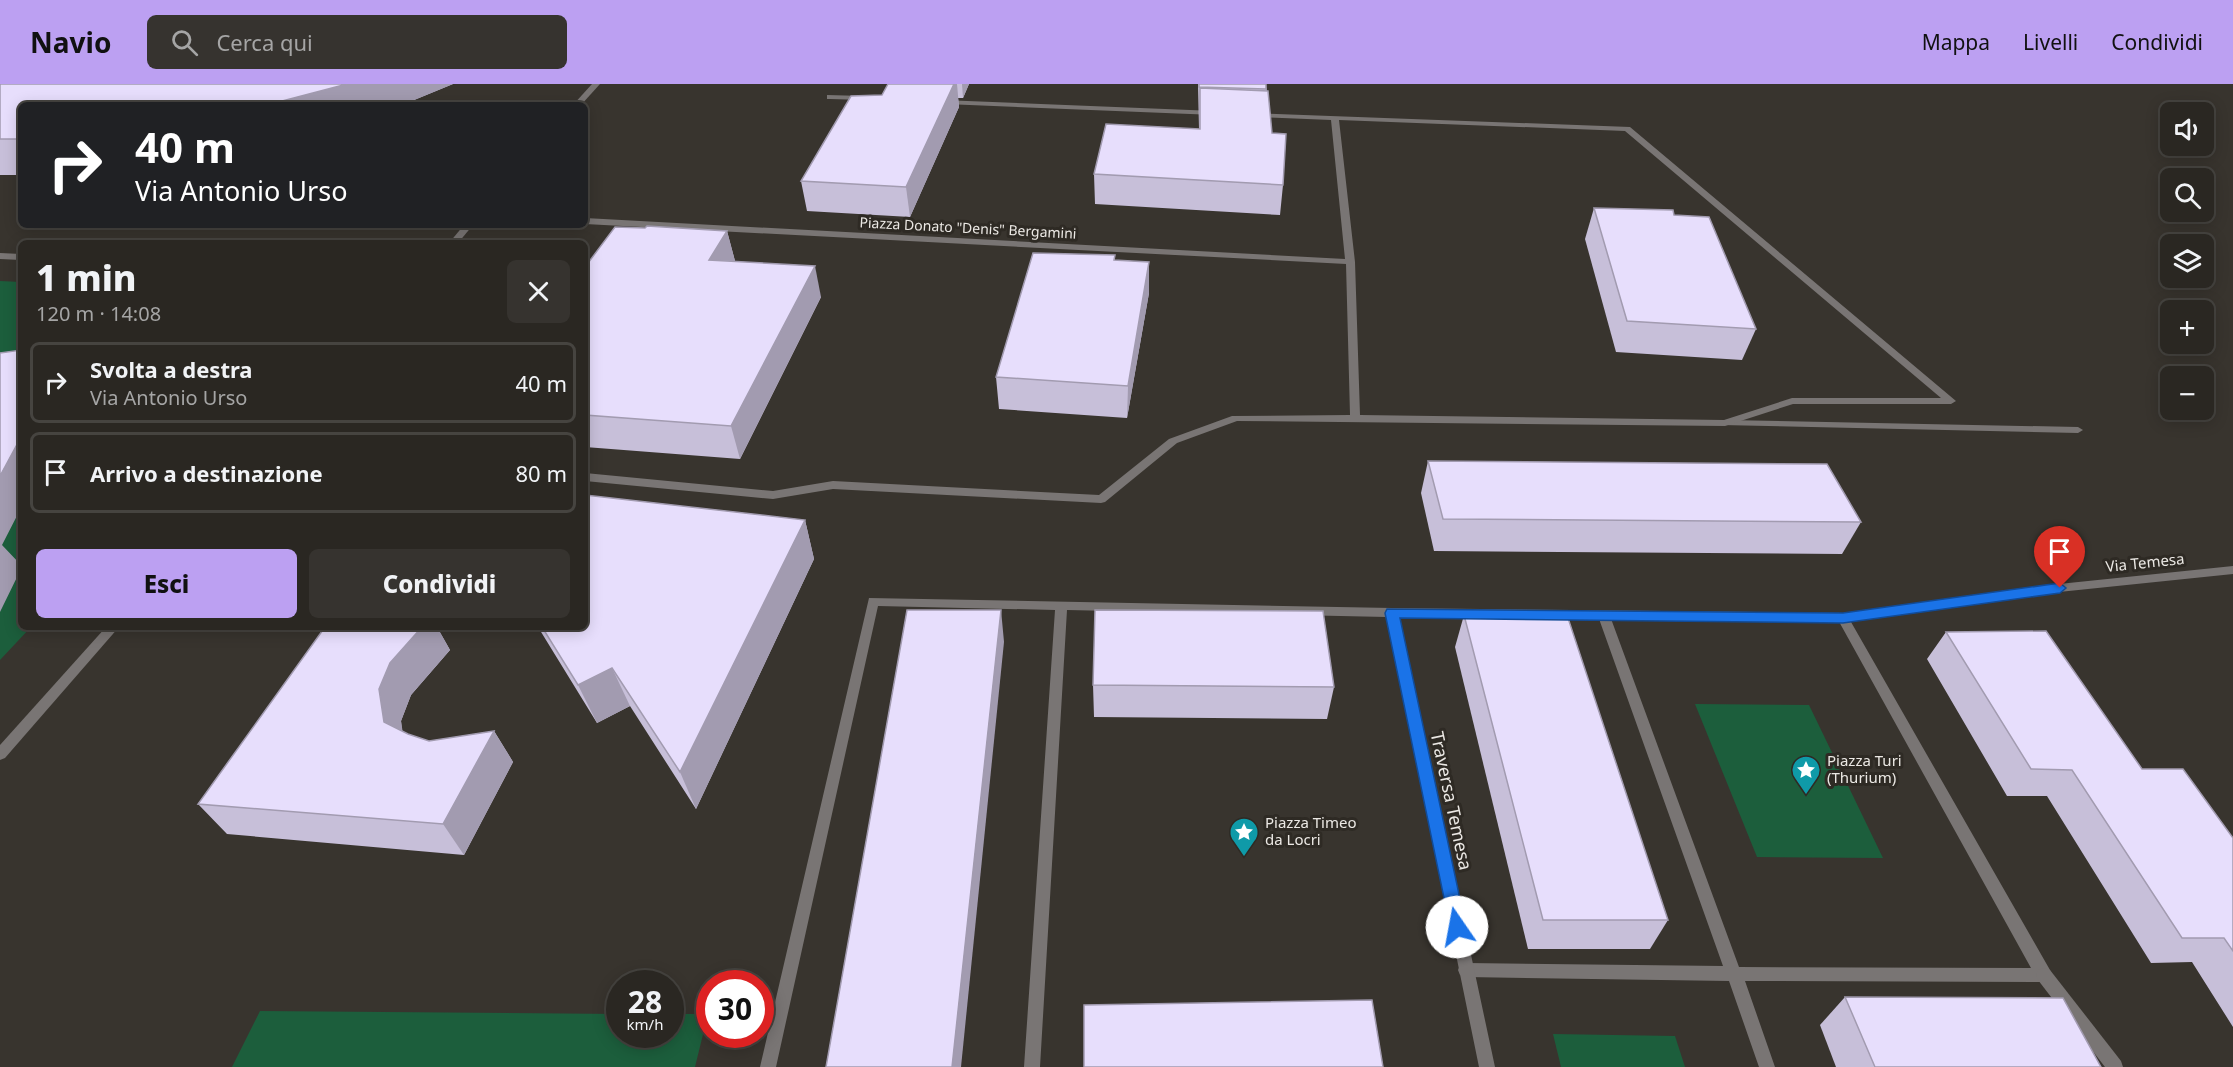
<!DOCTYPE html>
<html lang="it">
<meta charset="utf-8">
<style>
:root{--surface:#2a2722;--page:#36332f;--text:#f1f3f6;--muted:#a5a5a5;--line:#464440;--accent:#bca0f2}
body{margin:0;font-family:"Noto Sans",sans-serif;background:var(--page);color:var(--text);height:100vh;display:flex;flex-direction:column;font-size:22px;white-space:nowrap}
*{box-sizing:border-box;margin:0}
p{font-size:20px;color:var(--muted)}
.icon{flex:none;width:33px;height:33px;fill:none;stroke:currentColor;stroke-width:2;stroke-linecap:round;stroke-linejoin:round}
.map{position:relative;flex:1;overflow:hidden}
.panel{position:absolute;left:18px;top:156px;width:570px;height:390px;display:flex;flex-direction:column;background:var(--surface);border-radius:9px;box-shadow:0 3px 15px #0003,0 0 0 2px var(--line)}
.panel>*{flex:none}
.hud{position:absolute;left:18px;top:18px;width:570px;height:126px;border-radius:9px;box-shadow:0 3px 15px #0003,0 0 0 2px var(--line);background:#202124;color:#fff;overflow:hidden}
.fabs{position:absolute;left:2160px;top:18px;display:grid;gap:12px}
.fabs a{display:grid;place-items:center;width:54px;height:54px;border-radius:9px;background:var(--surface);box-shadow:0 3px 15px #0003,0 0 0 2px var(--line);font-size:30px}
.speed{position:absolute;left:606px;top:886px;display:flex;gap:12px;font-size:30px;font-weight:700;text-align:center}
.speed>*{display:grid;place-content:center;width:78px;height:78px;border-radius:50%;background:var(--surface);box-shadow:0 3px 15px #0003,0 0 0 2px var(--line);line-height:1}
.speed small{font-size:15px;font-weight:400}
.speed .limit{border:9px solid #d22;background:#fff;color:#111}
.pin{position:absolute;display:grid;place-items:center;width:51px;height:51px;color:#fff;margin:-62px -26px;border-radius:50% 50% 50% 0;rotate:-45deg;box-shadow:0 0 6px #0007}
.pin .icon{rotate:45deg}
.me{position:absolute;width:66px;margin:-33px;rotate:348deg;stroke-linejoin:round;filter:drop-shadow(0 0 4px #0008)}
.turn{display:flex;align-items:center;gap:21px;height:126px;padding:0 18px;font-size:27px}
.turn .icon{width:78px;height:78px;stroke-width:2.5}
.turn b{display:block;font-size:42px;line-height:51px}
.round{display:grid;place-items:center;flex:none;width:63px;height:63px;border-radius:9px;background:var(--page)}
.summary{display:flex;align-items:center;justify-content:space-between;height:102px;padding:0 18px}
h1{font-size:36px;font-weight:800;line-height:45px}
.button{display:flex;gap:12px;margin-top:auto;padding:12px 18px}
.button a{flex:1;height:69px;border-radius:9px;background:var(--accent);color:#111;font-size:24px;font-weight:800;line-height:69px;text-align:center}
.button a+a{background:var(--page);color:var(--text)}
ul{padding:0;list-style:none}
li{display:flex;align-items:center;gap:18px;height:81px;margin:0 12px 9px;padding:0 6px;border:3px solid var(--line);border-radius:9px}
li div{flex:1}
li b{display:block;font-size:22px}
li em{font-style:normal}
header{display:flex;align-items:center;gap:36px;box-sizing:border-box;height:84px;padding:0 30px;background:var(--accent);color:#111}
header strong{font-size:28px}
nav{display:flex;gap:33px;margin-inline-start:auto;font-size:21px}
.search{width:420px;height:54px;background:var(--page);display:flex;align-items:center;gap:15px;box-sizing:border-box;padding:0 21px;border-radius:9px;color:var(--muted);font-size:22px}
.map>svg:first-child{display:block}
.green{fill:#1c5e3c}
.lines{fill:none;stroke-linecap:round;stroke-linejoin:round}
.service{fill:#797574;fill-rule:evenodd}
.minor{fill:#797574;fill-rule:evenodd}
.tertiary{fill:#797574;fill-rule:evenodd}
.wall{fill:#c7bfd9}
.shaded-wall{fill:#a29bb0}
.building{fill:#e7defc;stroke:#a29bb0;stroke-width:1.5}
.route{fill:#1a73e8;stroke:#114b97;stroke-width:1.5}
.labels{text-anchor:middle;stroke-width:6;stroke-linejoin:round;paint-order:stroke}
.far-street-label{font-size:14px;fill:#ebe8e4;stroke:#2e2a24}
.street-label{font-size:15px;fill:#ebe8e4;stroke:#2e2a24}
.poi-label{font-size:15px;fill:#ebe8e4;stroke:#2e2a24;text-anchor:start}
.near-street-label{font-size:18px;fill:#ebe8e4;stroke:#2e2a24}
</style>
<header>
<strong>Navio</strong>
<div class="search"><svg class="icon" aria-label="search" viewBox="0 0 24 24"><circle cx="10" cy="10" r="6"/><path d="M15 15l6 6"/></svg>Cerca qui</div>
<nav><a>Mappa</a><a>Livelli</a><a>Condividi</a></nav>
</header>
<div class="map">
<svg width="2233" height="983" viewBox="0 0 2233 983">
<rect width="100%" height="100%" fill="#38342e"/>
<g class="green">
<polygon points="0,197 21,198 21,543 31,543 0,576"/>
<polygon points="1695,620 1809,621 1883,774 1757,773"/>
<polygon points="260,927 619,930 620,951 670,951 671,930 708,930 695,983 232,983"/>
<polygon points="1553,950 1675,952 1685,983 1561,983"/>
</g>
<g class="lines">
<g class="service">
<polygon points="0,169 21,170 21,176 0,175"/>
<polygon points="1725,336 2078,343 2083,346 2078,349 1721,341 1720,339"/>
<polygon points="1604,527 1608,529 1610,532 1739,883 2031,884 1837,534 1839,531 1847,531 2050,886 2052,891 2050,896 2044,898 1745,897 1775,983 1759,983 1729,897 1466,893 1460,891 1458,886 1460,881 1466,879 1723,882 1598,532 1600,529"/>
</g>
<g class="minor">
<polygon points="827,11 864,12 868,14 864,16 830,15 827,15"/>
<polygon points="942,16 1215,27 1219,29 1215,31 945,20 941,18"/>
<path d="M1253,29L1630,43L1956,317L1951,320H1793L1725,342L1237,337L1177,359L1105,418L1101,419L833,405L773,415L585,397V389L773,407L833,397L1099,411L1169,355L1232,332L1350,331L1346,180L585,140V134L1345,175L1331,36L1256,33L1252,31ZM1339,36L1625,47L1941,314H1792L1724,336L1360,331L1355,178Z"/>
<polygon points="2233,482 2233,490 2059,508 1843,539 1399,534 1495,983 1479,983 1387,533 1067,526 1040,983 1024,983 1055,526 878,522 776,983 760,983 869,514 1392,524 1843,529 2059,500"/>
<polygon points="2044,884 2050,886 2121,977 2123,983 2105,983 2038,896 2036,891 2038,886"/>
</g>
<g class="tertiary">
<polygon points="592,0 600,0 581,21 573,21"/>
<polygon points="464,141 473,141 458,159 449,159"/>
<polygon points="106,543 119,543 5,674 0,676 0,661"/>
</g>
</g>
<g class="wall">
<polygon points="0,0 453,0 402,21 21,21 21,91 0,91"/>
<polygon points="888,0 969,0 963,14 958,14 959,23 910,133 807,127 801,97 882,11"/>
<polygon points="1198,0 1266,0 1272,49 1283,101 1280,131 1095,120 1094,90 1199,45"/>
<polygon points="1594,124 1674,131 1756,245 1742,276 1616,268 1585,155"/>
<polygon points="645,144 727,147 735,177 821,213 740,375 585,363 585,183"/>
<polygon points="1115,171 1115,176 1149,209 1127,334 999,325 996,293"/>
<polygon points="1428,377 1861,438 1842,470 1434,467 1421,409"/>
<polygon points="805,436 814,475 696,725 630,622 597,639 538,543 585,543"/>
<polygon points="1464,531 1668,836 1650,865 1528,865 1455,563"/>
<polygon points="325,543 437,543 450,566 411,611 401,637 402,647 408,650 429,657 494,647 513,678 464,771 227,750 198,720"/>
<polygon points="1946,548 2142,685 2233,754 2233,943 2192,878 2151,879 2047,712 2007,712 1927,575"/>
<polygon points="1093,601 1334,603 1327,635 1094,633"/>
<polygon points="1845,913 2101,983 1836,983 1820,941"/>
</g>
<g class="shaded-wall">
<polygon points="347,0 453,0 402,21 267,21"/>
<polygon points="954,0 957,0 959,23 910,133 906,103"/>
<polygon points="962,0 969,0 963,14"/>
<polygon points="727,147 735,177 709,176"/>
<polygon points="1149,178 1149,209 1127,334 1128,302"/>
<polygon points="815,182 821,213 740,375 731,342"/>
<polygon points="21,353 21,424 2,461 21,481 21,485 0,528 0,392"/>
<polygon points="805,436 814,475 696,725 680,688"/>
<polygon points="1001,526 1004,558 961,983 952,983"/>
<polygon points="422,543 437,543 450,566 411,611 401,637 406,669 384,638 379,605 390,579"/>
<polygon points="612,584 630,622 597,639 578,601"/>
<polygon points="494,647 513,678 464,771 443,740"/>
</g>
<g class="building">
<polygon points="0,0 347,0 267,21 21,21 21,55 0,55"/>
<polygon points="888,0 954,0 906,103 801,97 851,12 882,11"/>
<polygon points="1199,0 1266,0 1266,5 1199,3"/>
<polygon points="1200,4 1268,7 1272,49 1286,50 1283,101 1094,90 1106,40 1200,45"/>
<polygon points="1594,124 1673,126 1674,131 1709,133 1756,245 1627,237"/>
<polygon points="647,142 727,147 709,176 815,182 731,342 585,331 585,183 615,143 645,144"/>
<polygon points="1033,169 1115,171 1114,176 1149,178 1128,302 996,293"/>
<polygon points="21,266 21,353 0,392 0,269"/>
<polygon points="1428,377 1827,380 1861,438 1443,435"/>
<polygon points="585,411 805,436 680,688 612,584 578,601 542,543 585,543"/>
<polygon points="907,526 1001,526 952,983 826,983"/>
<polygon points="1095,526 1323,527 1334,603 1093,601"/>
<polygon points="1464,531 1567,531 1668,836 1543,836"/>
<polygon points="325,543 422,543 390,579 379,605 384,638 408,650 429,657 494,647 443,740 198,720"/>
<polygon points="2046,547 2142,685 2183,685 2233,754 2233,867 2224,854 2182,854 2072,686 2031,685 1946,548"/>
<polygon points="1845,913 2063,914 2101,983 1875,983"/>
<polygon points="1372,916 1383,983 1084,983 1084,921"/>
</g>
<polygon class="route" points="2060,499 2066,504 2060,509 1843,539 1400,534 1466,843 1464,848 1457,851 1451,848 1385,529 1387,525 1843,529"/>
<defs>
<g id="sight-pin" transform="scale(1.5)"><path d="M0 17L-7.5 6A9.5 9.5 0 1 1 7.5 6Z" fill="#0f9aa8" stroke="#2e2a24"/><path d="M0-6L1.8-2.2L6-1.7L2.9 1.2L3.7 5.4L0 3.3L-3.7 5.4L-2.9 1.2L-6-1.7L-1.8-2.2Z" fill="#fff"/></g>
</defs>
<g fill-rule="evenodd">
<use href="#sight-pin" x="1806" y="686"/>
<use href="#sight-pin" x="1244" y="748"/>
</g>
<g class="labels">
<g class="far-street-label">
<text transform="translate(968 144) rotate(3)" y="5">Piazza Donato "Denis" Bergamini</text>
</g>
<g class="street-label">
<text transform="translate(2145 479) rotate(-6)" y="5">Via Temesa</text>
</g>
<g class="poi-label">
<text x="1827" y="682">Piazza Turi<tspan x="1827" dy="17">(Thurium)</tspan></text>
<text x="1265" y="744">Piazza Timeo<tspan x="1265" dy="17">da Locri</tspan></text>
</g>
<g class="near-street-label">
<text transform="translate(1451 717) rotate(78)" y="6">Traversa Temesa</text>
</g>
</g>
</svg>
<div class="fabs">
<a><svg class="icon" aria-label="sound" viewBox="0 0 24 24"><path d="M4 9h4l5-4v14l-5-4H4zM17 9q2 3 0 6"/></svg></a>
<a><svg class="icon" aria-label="search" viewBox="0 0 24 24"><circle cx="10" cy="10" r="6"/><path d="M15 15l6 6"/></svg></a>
<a><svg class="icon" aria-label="layers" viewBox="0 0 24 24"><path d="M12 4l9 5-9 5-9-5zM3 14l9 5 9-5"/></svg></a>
<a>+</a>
<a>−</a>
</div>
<div class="speed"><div>28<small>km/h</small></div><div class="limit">30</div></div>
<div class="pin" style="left:2060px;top:504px;background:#d93025"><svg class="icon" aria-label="arrive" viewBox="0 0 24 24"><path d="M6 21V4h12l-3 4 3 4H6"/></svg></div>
<svg class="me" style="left:1457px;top:843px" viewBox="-20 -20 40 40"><circle r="19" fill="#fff"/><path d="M0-13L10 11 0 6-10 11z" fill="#1a73e8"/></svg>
<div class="hud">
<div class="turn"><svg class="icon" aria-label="right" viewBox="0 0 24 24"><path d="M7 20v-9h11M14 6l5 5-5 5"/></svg><div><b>40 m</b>Via Antonio Urso</div></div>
</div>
<section class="panel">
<div class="summary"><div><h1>1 min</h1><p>120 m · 14:08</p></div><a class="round"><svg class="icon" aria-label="close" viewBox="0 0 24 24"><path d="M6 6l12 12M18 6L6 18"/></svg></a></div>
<ul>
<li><svg class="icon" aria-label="right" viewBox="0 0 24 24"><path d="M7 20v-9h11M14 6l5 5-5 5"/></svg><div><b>Svolta a destra</b><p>Via Antonio Urso</p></div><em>40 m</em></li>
<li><svg class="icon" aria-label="arrive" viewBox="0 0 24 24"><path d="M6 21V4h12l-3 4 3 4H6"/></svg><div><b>Arrivo a destinazione</b></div><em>80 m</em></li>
</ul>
<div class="button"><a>Esci</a><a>Condividi</a></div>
</section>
</div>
